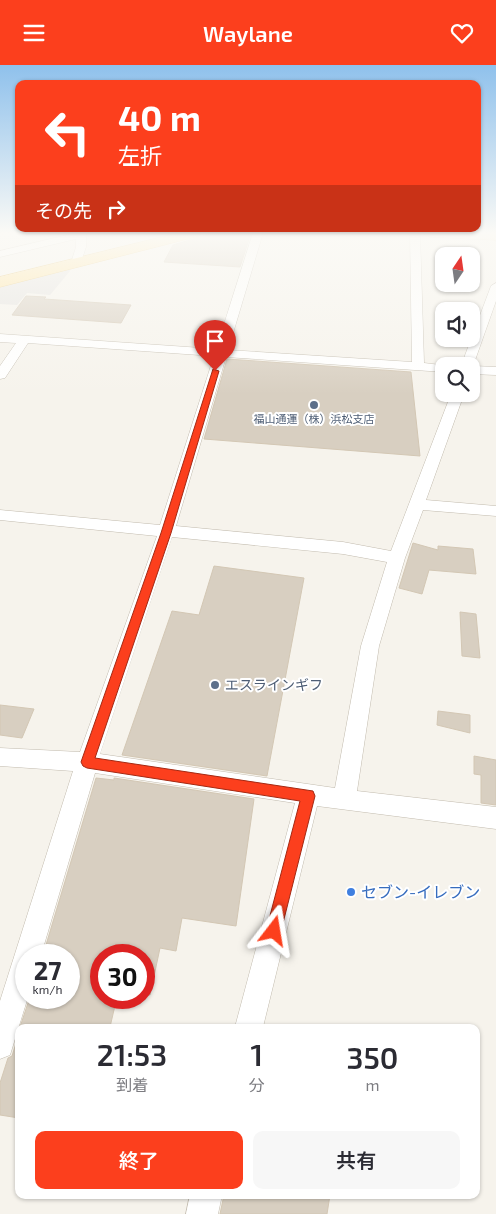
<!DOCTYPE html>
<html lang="ja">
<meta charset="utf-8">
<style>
:root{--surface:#fff;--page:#f7f7f7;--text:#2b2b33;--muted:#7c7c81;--accent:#fc3f1d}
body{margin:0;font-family:"Exo 2","Noto Sans JP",sans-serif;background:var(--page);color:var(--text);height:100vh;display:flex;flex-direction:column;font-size:19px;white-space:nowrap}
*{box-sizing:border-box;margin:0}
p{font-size:16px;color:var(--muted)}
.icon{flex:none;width:28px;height:28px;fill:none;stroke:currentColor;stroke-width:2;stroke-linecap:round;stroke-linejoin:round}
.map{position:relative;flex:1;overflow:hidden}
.sheet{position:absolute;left:15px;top:959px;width:465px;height:175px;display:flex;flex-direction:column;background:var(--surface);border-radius:10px;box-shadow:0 1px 4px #0004}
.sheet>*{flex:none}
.top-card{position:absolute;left:15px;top:15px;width:466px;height:152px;border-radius:10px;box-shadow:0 1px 4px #0004;background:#fc3f1d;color:#fff;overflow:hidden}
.needle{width:32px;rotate:13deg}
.tools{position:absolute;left:435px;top:182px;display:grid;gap:10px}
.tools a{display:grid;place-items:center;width:45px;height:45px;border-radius:10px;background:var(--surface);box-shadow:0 1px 4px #0004;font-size:25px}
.speed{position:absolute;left:15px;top:879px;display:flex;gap:10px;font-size:25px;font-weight:700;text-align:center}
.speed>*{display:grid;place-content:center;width:65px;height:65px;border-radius:50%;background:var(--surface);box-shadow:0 1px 4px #0004;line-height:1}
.speed small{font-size:12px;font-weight:400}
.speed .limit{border:8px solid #d22;background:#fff;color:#111}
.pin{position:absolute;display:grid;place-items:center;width:42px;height:42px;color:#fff;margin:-51px -21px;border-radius:50% 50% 50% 0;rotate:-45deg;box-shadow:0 0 5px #0007}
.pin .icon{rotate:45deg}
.me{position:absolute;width:55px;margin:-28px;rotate:14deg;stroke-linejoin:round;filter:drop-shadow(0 0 4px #0008)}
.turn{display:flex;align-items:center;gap:18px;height:105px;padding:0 20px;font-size:22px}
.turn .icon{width:65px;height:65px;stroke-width:2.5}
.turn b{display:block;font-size:35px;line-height:42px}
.then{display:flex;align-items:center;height:48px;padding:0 20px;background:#0003;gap:10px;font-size:19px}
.eta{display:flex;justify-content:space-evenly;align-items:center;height:85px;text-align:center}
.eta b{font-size:30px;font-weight:600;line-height:35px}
.button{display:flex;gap:10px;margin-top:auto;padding:10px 20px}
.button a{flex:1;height:58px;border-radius:10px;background:var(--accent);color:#fff;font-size:20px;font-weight:600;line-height:58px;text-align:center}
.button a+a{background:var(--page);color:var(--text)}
header{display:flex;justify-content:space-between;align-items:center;height:65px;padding:0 20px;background:var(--accent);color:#fff;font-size:22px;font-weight:600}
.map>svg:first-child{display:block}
.parking{fill:#e5e3e0}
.building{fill:#d8cfc1;stroke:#d3c7b4}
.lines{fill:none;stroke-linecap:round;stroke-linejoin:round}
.street-casing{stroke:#c2bbae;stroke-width:1}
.secondary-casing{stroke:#d6c79b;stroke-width:1}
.primary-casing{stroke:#e6c16a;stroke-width:1}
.street{fill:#fff;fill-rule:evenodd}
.secondary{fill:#fff3cd;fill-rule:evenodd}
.primary{fill:#ffe39c;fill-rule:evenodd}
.route{fill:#fc3f1d;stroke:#a42913}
.service-dot{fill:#5c6f8a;stroke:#fff;stroke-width:2}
.shop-dot{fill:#3f7fe0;stroke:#fff;stroke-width:2}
.labels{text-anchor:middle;stroke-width:4;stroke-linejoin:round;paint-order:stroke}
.far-service-label{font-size:11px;fill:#4e5e75;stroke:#fff}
.service-label{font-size:14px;fill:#4e5e75;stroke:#fff;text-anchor:start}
.near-shop-label{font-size:16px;fill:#366cbe;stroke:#fff;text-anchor:start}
</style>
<header><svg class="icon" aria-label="menu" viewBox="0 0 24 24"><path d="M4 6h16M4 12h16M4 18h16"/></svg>Waylane<svg class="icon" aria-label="heart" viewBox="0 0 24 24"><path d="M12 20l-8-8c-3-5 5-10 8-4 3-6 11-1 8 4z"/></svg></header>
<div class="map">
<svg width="496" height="1149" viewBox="0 0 496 1149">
<rect width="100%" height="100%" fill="#f6f3ec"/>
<polygon class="parking" points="68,203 70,206 50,230 27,228 17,240 0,239 0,221"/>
<g class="building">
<polygon points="213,168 251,168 240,202 164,197 173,180"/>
<polygon points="26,231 46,232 44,234 131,240 121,258 12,250"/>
<polygon points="227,294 411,307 420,391 204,374"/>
<polygon points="413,478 438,485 438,481 473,484 476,509 429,505 422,529 399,523"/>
<polygon points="214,501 304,513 267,711 122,690 172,546 199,550"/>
<polygon points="460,547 476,549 480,593 462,591"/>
<polygon points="0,640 34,644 22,673 0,670"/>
<polygon points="438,646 470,650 470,668 437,660"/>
<polygon points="474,691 496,695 496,740 481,738 481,710 474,709"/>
<polygon points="96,713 114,715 114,713 254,734 236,861 182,853 176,886 160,883 150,930 144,930 144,890 101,890 101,932 117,932 110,962 20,962 30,932 69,932 69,890 43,890"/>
<polygon points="19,969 19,1053 0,1050 0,1018 8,993 12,991"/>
<polygon points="224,1130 330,1130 327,1149 220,1149"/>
</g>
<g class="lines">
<g class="street-casing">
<g id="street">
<polygon points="76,168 86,168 86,182 80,200 72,200 71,198 76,182 76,174 0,192 0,186"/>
<path d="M253,168H263L228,285L412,297L410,168H420L424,298L449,301H444V307L226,292L176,461L343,477L391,486L451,329H464L426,435L496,441V451L423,445L405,493L379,581L357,726L496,742V764L317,741L263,962H235L295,738L95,708L41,890H26V932H28L10,990L0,994V936L73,706L0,701V683L80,687L157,471L0,455V445L160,460L214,291L28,278L5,313L0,314V301L16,278L0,277V269L216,284ZM172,472L343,489L387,497L361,581L335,723L100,689Z"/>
<polygon points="496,218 496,236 473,301 496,302 496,310 471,309 471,301 461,301 491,221"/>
<polygon points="190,1130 222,1130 218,1149 186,1149"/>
</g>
</g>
<g class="secondary-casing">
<polygon id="secondary" points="423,168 496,168 496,175 430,172"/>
</g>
<g class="primary-casing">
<polygon id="primary" points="178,168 201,168 199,171 0,222 0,212"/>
</g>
<use href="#street" class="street"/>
<use href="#secondary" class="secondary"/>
<use href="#primary" class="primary"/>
</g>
<linearGradient id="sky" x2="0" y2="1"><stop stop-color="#8fc1ec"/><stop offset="0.51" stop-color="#fbfaf6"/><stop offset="1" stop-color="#fbfaf6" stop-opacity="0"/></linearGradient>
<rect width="496" height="329" fill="url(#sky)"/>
<polygon class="route" points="213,304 219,306 171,468 95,693 313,726 315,731 281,866 279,871 274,874 268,871 266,866 300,736 87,703 83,701 81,697 161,468"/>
<g class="service-dot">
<circle cx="314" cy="340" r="5"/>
<circle cx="215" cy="620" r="5"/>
</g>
<circle class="shop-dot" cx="351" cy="827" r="5"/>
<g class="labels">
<g class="far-service-label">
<text x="314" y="358">福山通運（株）浜松支店</text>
</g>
<g class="service-label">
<text x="225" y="625">エスラインギフ</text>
</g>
<g class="near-shop-label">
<text x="361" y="833">セブン-イレブン</text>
</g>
</g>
</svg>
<div class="tools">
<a><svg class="needle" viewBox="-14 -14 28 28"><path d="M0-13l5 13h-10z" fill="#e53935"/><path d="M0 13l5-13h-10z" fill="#7c7c81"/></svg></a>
<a><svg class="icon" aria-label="sound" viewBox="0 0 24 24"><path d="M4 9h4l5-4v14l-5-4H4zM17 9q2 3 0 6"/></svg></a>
<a><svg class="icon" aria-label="search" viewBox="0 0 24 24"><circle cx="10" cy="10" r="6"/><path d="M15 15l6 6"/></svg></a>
</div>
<div class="speed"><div>27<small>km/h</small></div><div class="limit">30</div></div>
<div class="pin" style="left:215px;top:306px;background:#d93025"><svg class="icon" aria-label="arrive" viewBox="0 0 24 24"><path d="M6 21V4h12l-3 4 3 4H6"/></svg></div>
<svg class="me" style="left:274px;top:866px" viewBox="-20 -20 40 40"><path d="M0-17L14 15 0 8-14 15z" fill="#fc3f1d" stroke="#fff" stroke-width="4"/></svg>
<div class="top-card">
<div class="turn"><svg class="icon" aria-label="left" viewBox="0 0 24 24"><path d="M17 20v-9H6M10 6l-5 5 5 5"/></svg><div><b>40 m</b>左折</div></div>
<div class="then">その先<svg class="icon" aria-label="right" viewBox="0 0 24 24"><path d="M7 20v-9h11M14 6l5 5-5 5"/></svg></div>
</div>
<section class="sheet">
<div class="eta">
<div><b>21:53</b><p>到着</p></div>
<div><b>1</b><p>分</p></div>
<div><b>350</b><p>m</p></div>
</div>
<div class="button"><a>終了</a><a>共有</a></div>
</section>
</div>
